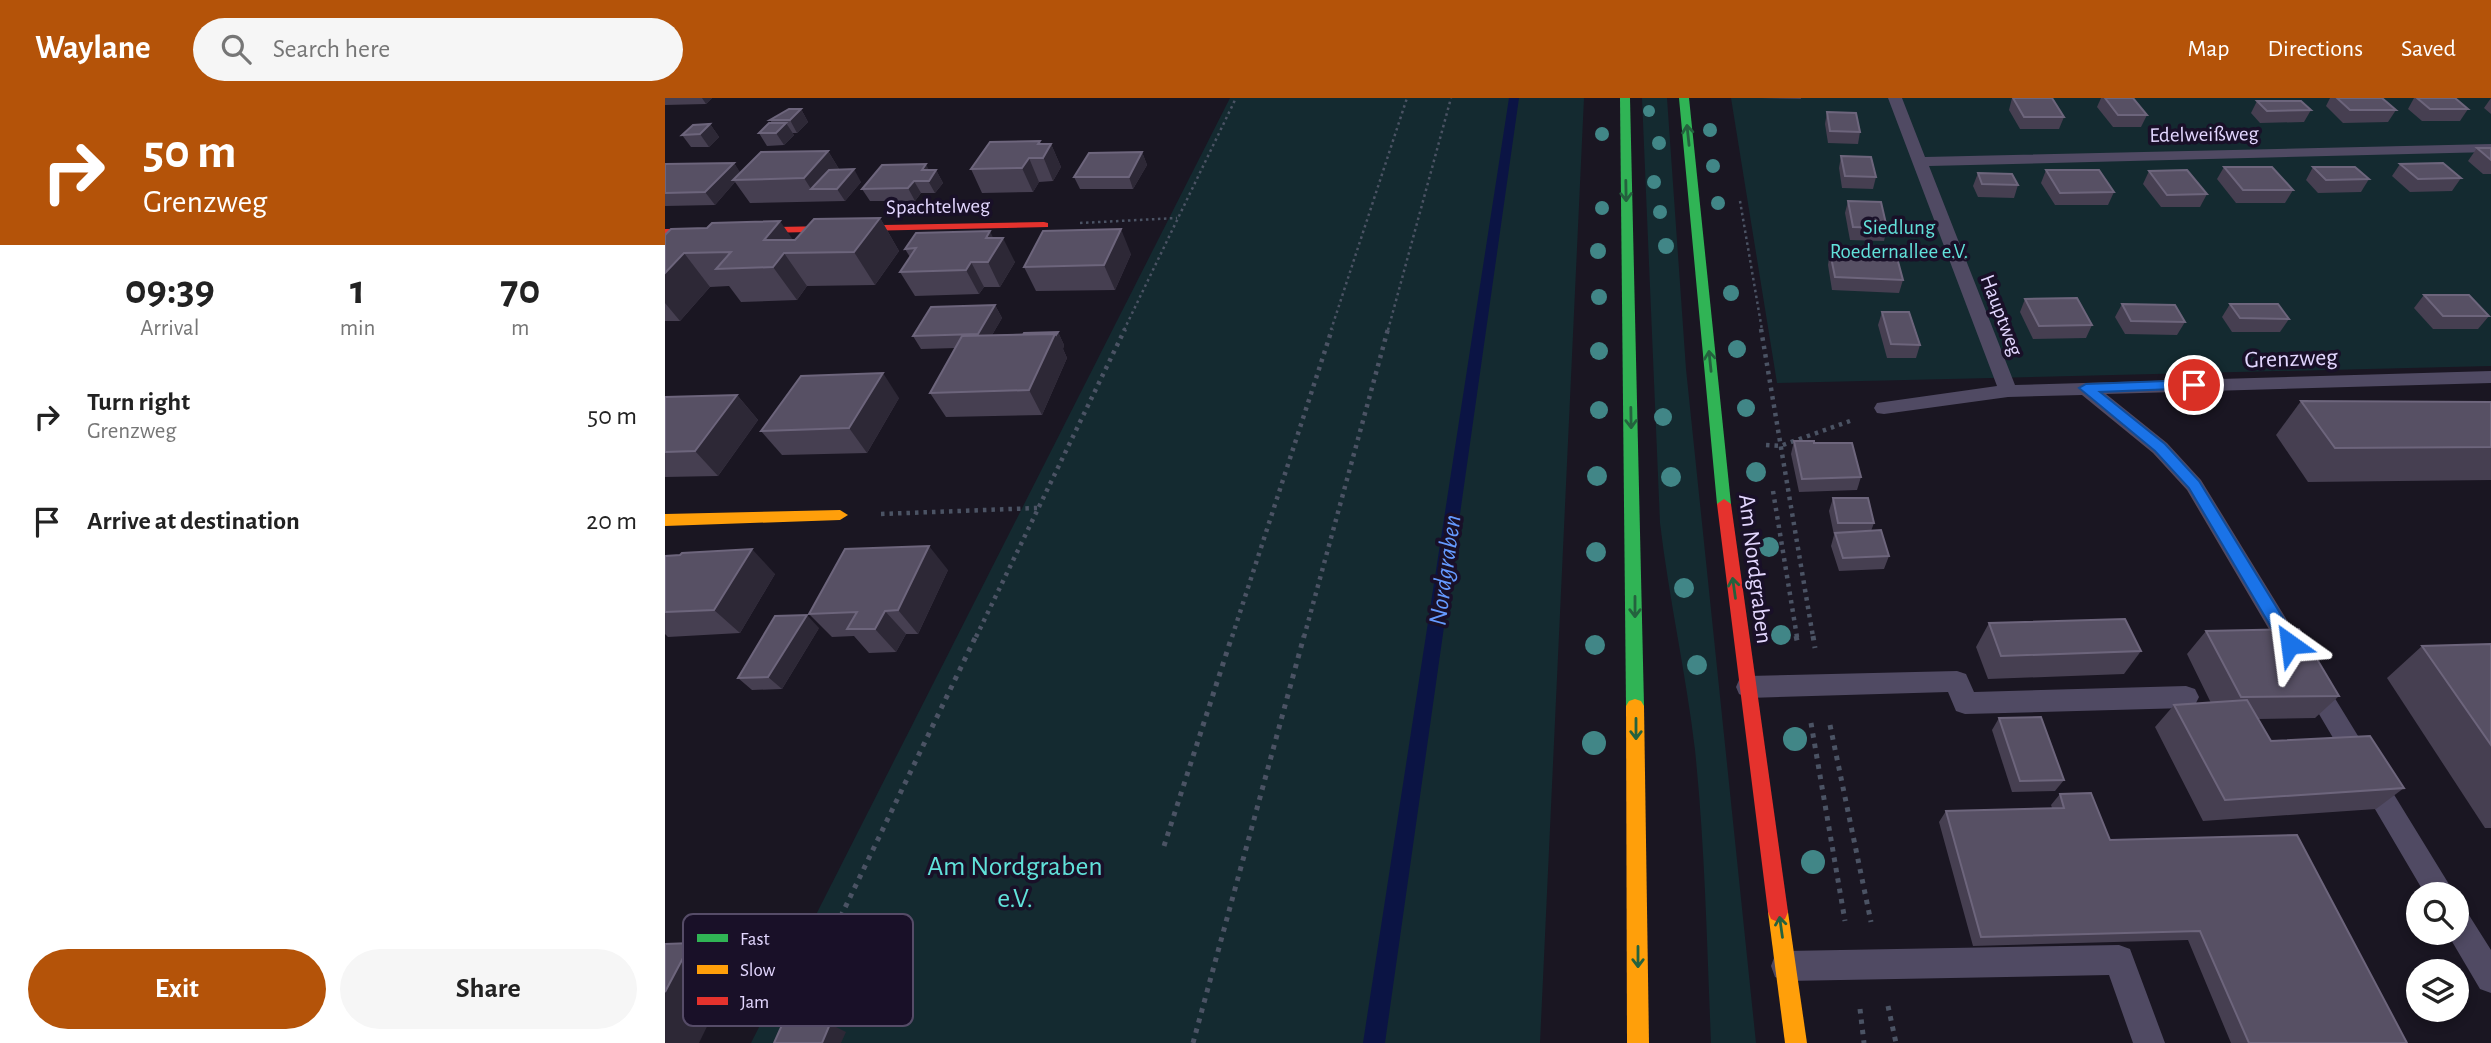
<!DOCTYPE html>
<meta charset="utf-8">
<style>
:root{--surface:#fff;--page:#f6f6f6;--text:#222;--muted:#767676;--accent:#b45309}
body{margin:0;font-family:"Alegreya Sans",sans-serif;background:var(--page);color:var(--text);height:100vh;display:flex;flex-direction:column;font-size:26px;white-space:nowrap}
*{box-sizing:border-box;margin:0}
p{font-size:23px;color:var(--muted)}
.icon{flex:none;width:38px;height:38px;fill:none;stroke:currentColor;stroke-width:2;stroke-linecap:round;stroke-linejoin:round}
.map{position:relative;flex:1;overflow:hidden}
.side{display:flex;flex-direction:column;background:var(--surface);width:665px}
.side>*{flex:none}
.banner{background:#b45309;color:#fff;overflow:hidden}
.tools{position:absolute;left:1741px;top:784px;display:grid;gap:14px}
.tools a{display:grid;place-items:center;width:63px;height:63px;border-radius:50%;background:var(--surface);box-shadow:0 4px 10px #0003;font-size:35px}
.pin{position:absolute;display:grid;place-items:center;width:60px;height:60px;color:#fff;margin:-30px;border:4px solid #fff;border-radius:50%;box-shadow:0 2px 7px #0007}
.me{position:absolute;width:77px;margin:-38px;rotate:329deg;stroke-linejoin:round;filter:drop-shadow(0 0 5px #0008)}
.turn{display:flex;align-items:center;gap:24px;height:147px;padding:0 28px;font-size:32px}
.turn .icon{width:91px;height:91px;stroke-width:2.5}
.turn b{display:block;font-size:49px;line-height:60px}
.eta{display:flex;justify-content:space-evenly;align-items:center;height:119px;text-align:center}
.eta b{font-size:42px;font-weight:600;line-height:49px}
.primary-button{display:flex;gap:14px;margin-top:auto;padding:14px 28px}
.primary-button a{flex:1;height:80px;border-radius:42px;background:var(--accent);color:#fff;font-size:28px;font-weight:600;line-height:80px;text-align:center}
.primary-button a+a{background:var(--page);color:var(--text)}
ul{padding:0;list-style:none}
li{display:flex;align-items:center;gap:21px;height:105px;padding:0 28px}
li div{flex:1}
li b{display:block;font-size:26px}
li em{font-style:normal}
header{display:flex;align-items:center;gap:42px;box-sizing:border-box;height:98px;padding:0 35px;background:var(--accent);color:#fff}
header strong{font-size:33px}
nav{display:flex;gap:38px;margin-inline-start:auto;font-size:24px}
.search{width:490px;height:63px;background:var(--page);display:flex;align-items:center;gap:18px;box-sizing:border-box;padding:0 24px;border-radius:38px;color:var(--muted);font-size:26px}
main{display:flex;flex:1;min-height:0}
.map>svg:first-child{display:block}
.green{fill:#142a30}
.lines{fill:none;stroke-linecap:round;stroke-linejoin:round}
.stream{fill:#0b1444;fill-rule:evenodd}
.path-far2{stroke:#4b5364;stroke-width:2.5;stroke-dasharray:2.5 3.5;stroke-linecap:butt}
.path-far1{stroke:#4b5364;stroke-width:4.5;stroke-dasharray:3.5 5;stroke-linecap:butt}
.path{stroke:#4b5364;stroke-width:5;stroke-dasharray:4.5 6;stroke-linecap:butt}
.lane{fill:#504a63;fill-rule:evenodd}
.fast{fill:#30b455;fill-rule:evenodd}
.slow{fill:#ff9f0a;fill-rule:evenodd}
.jam{fill:#e5322d;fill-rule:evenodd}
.tree{fill:#418687}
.wall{fill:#463f51}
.shaded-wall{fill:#2d2836}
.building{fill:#575064;stroke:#6d657c;stroke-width:2}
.oneway{stroke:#24623e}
.route{fill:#1a73e8;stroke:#114b97;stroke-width:2}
.labels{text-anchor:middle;stroke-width:7;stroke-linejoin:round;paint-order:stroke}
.far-street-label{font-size:21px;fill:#e3d7ff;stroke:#191028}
.far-park-label{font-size:21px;fill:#61e1da;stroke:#191028}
.street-label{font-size:24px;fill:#e3d7ff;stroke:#191028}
.water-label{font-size:26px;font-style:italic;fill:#659aff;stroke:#191028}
.near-park-label{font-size:28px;fill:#61e1da;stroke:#191028}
.key{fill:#191028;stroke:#564c68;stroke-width:2}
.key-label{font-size:19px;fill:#e3d7ff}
</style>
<header>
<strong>Waylane</strong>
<div class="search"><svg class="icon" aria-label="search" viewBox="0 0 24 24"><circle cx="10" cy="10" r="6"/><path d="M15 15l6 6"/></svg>Search here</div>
<nav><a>Map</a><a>Directions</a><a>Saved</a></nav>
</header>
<main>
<section class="side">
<div class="banner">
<div class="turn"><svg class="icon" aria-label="right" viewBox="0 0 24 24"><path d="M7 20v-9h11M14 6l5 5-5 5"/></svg><div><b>50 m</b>Grenzweg</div></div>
</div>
<div class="eta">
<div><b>09:39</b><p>Arrival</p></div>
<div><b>1</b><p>min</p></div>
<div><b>70</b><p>m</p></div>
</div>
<ul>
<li><svg class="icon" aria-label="right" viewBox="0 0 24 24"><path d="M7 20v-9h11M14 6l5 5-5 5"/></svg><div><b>Turn right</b><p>Grenzweg</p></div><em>50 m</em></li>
<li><svg class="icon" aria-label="arrive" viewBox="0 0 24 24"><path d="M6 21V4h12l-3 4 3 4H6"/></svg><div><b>Arrive at destination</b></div><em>20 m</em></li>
</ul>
<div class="primary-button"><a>Exit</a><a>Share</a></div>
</section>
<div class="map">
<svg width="1826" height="945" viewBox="0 0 1826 945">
<rect width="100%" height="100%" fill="#1a1622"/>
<g class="green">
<polygon points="565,0 919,0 875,945 86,945"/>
<path d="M977,0H1002L1021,271L1091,945H1046C1042,848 1040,749 1030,652C1021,576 1004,501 995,425Z"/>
<polygon points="1066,0 1826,0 1826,268 1112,285"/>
</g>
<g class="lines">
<polygon class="stream" points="844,0 854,0 720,945 698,945"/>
<g class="path-far2">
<polyline points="1075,103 1097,232"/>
<polyline points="415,125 512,120"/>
<polyline points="459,232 571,0"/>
<polyline points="666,232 742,0"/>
<polyline points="723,232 786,0"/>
</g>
<g class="path-far1">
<polyline points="1096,231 1148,539"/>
<polyline points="1101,347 1115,348 1185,323"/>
<polyline points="1108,393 1132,539"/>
<polyline points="216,416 372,410"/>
<polyline points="311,539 460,231"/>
<polyline points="567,539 667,231"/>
<polyline points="639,539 723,231"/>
</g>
<g class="path">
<polyline points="1131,538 1133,547"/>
<polyline points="1148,538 1150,550"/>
<polyline points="1146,625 1180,823"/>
<polyline points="1165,627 1206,824"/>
<polyline points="499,748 567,538"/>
<polyline points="1223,908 1231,945"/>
<polyline points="1195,911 1199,945"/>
<polyline points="121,932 311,538"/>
<polyline points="528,945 639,538"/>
</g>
<g class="lane">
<polygon points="1223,0 1237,0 1260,59 1826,46 1826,54 1264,68 1350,287 1826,273 1826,285 1441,296 1502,345 1536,382 1790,796 1760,796 1522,392 1488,355 1417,297 1343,299 1219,316 1212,315 1209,310 1212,305 1219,304 1332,288"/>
<polygon points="1292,573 1301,576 1309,594 1521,588 1530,591 1534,599 1530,607 1521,610 1300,616 1291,613 1283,594 1083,600 1074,596 1071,589 1074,582 1083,578"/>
<polygon points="1792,809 1802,814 1826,852 1826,895 1815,891 1782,835 1792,835"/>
<polygon points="1454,847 1465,851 1500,945 1468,945 1444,877 1121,883 1110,879 1106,868 1110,857 1121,853"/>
</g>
<g class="fast">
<polygon points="955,0 965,0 979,608 976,613 970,615 964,613 961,608"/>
<polygon points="1014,0 1024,0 1066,406 1059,411 1052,406"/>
</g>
<g class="slow">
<polygon points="175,412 183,417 175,422 0,428 0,416"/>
<polygon points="970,601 976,603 979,608 984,945 962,945 961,608 964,603"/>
<polygon points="1113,804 1120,807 1123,814 1142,945 1120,945 1103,814 1106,807"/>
</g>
<g class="jam">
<polygon points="379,124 383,125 383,129 0,137 0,131"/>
<polygon points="1059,401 1066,406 1123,814 1120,821 1113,824 1106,821 1103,814 1052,406"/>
</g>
</g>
<g class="tree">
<circle cx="984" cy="13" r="6"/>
<circle cx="1045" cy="32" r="7"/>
<circle cx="937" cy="36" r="7"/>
<circle cx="994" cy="45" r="7"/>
<circle cx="1048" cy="68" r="7"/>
<circle cx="989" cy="84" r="7"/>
<circle cx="1053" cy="105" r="7"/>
<circle cx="937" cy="110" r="7"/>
<circle cx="995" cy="114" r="7"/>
<circle cx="1001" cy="148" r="8"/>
<circle cx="933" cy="153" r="8"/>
<circle cx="1066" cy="195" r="8"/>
<circle cx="934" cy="199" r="8"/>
<circle cx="1072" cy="251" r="9"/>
<circle cx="934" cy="253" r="9"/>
<circle cx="1081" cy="310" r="9"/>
<circle cx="934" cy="312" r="9"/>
<circle cx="998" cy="319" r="9"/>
<circle cx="1091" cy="374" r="10"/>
<circle cx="932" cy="378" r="10"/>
<circle cx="1006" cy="379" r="10"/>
<circle cx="1104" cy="449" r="10"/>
<circle cx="931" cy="454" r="10"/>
<circle cx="1019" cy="490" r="10"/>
<circle cx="1116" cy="537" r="10"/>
<circle cx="930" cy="547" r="10"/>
<circle cx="1032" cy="567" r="10"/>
<circle cx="1130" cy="641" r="12"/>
<circle cx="929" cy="645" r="12"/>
<circle cx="1148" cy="764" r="12"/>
</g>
<g class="wall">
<polygon points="0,0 47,0 41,6 0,7"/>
<polygon points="1096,0 1136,0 1136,1"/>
<polygon points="1347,0 1399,19 1394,31 1355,31 1344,12"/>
<polygon points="1436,0 1468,0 1482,17 1476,29 1448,29 1432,9"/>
<polygon points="1665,0 1717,0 1731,12 1723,24 1678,25 1661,8"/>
<polygon points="1749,0 1790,0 1803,11 1795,23 1757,23 1743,11"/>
<polygon points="1826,0 1826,16 1819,10"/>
<polygon points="1592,3 1646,12 1639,24 1595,25 1586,15"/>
<polygon points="136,11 143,24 132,35 127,35 129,37 119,47 102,48 94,35 107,25 105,22"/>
<polygon points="1162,14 1195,34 1193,46 1163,45 1160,26"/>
<polygon points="45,26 54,39 44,49 26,49 17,37"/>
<polygon points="376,46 386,46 396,69 388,83 374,84 368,94 317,95 306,71"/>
<polygon points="1812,50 1826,50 1826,76 1818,76 1803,63"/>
<polygon points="163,53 174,71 196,84 180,103 85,105 70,84 50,107 0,108 0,66 69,65 75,75"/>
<polygon points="477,54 482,67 468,91 415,91 409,79"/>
<polygon points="1176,58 1211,79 1208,91 1177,90 1174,70"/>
<polygon points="1735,66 1796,80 1787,93 1745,94 1727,78"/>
<polygon points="1559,69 1628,92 1620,105 1571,105 1552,81"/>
<polygon points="1648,69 1704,81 1696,94 1653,95 1641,82"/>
<polygon points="264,72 271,72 278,85 270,95 256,95 250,103 205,103 197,91"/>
<polygon points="1381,72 1449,94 1443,107 1390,107 1376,85"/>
<polygon points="1484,73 1542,96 1535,109 1496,109 1478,86"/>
<polygon points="1313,75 1353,87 1349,100 1313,99 1308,88"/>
<polygon points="1183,103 1222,130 1219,143 1185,142 1180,115"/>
<polygon points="215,120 234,153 210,187 142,188 132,202 76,204 64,188 45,189 15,223 0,223 0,137 128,142"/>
<polygon points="328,140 350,164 335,189 319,189 314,196 250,198 235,174 245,159 240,151"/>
<polygon points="1165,154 1238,182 1234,195 1167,192 1163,167"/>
<polygon points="466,156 450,192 371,193 359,169"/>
<polygon points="1759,197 1824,218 1813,231 1768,231 1749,210"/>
<polygon points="1360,201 1427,227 1421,240 1368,241 1355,214"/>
<polygon points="1457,206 1520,224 1512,237 1460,236 1450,219"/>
<polygon points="1565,206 1624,221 1615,234 1567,234 1557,219"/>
<polygon points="330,207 337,220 327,237 393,234 399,247 398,251 402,260 377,317 281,319 265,295 291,250 256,251 248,238"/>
<polygon points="1217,214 1255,247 1251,260 1222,260 1213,227"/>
<polygon points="72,297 93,322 53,378 0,379 0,299"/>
<polygon points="234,300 202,355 117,357 96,333"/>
<polygon points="1636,303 1826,304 1826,382 1643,384 1611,337"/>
<polygon points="1129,343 1149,345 1196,379 1192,392 1134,394 1126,356"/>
<polygon points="1168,400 1209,425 1206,433 1224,458 1219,471 1174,473 1166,448 1169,437 1164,413"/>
<polygon points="0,458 110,476 75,535 3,539 0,536"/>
<polygon points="283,472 253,536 241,536 231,554 204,555 189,538 167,539 144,516"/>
<polygon points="1324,525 1476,553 1459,576 1323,581 1311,549"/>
<polygon points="154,530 117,591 87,592 73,580"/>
<polygon points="1541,533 1674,598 1650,620 1593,621 1606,643 1739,690 1711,711 1538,723 1490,629 1509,607 1546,605 1522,556"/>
<polygon points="1826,546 1826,730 1820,730 1722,580 1757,548"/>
<polygon points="1334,620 1399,682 1390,693 1347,694 1327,632"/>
<polygon points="1395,696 1445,742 1742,945 1566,945 1523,842 1308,848 1274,724 1281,713 1387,710 1386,707"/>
</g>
<g class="shaded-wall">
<polygon points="37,0 47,0 41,6"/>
<polygon points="136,11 143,24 132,35 125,22"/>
<polygon points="121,25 129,37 119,47 111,35"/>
<polygon points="45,26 54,39 44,49 35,36"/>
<polygon points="375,43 380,56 386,46 396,69 388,83 373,46"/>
<polygon points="163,53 177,76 146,91 139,80"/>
<polygon points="477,54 482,67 468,91 464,79"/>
<polygon points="364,60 374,84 368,94 357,70"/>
<polygon points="69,65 77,77 68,82 70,84 50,107 40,94"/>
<polygon points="261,66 267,78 271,72 278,85 270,95 257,72"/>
<polygon points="189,71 196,84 180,103 172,91"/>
<polygon points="249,83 256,95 250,103 243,90"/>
<polygon points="215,120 234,153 210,187 189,154"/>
<polygon points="115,123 137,155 119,155 142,188 132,202 108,169 99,142"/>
<polygon points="456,131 466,156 450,192 439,167"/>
<polygon points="325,133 332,148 338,140 350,164 335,189 323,164 321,140"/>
<polygon points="19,155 45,189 15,223 0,205 0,175"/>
<polygon points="306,164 319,189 314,196 301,172"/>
<polygon points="330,207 337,220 320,249 313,236"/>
<polygon points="393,234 399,247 398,251 402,260 377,317 364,292 390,236"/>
<polygon points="218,275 234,300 202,355 184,330"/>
<polygon points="72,297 93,322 53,378 30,353"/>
<polygon points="264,448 283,472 253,536 233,512"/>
<polygon points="87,451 110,476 75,535 49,512"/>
<polygon points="220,513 241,536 231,554 210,531"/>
<polygon points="142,517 154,530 117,591 103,579"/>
<polygon points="26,845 71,869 34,945 0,945 0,894"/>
<polygon points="165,926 181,934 176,945 157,945"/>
</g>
<g class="building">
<polygon points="1348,0 1387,0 1399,19 1359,19"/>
<polygon points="1440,0 1468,0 1482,17 1453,17"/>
<polygon points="1672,0 1717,0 1731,12 1685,12"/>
<polygon points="1752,0 1790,0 1803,11 1765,11"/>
<polygon points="1592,3 1636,3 1646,12 1602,13"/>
<polygon points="124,11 136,11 125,22 105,22"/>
<polygon points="1162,14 1191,15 1195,34 1165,33"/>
<polygon points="104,25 121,25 111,35 94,35"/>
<polygon points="45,26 35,36 17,37 28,27"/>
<polygon points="375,43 373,46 386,46 378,60 364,60 357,70 306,71 325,44"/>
<polygon points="1812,50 1826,50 1826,62"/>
<polygon points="163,53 139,80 68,82 96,54"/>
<polygon points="477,54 464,79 409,79 424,55"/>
<polygon points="1176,58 1206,59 1211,79 1180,78"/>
<polygon points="69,65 40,94 0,95 0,66"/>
<polygon points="1778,65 1796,80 1753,81 1735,66"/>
<polygon points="261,66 257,72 271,72 264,83 249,83 243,90 197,91 217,67"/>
<polygon points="1559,69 1607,69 1628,92 1578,92"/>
<polygon points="1648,69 1690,69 1704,81 1661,82"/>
<polygon points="189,71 172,91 146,91 164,72"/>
<polygon points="1381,72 1434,72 1449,94 1395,95"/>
<polygon points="1522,72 1542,96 1502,97 1484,73"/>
<polygon points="1313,75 1347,76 1353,87 1317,86"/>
<polygon points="1183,103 1216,104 1222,130 1188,129"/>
<polygon points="215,120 189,154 119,155 108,169 51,171 66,154 19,155 0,175 0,137 6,131 42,130 47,125 115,123 99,142 130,142 149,121"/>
<polygon points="456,131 439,167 359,169 378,133"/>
<polygon points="325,133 321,140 338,140 323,164 306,164 301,172 235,174 251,150 240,151 251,135"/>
<polygon points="1165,154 1231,156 1238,182 1170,179"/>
<polygon points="1759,197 1804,197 1824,218 1778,218"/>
<polygon points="1412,200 1427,227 1374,228 1360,201"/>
<polygon points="1457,206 1510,207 1520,224 1466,223"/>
<polygon points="1565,206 1613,206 1624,221 1575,220"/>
<polygon points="330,207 313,236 248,238 266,209"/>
<polygon points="1217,214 1244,214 1255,247 1226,246"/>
<polygon points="393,234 391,237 390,236 358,237 359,235"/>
<polygon points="390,236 364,292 265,295 297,238"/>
<polygon points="218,275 184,330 96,333 136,278"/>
<polygon points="72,297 30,353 0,354 0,299"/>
<polygon points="1636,303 1826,304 1826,349 1670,350"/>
<polygon points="1129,343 1149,343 1149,345 1187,345 1196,379 1137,381"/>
<polygon points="1168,400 1203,400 1209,425 1173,425"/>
<polygon points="1216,432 1224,458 1178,460 1170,435"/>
<polygon points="264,448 233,512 220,513 210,531 182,531 192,514 144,516 180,451"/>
<polygon points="87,451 49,512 0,514 0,458 15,457 17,455"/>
<polygon points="142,517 103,579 73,580 110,518"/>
<polygon points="1460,521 1476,553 1336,558 1324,525"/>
<polygon points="1634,531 1674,598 1576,599 1541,533"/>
<polygon points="1826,546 1826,647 1757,548"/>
<polygon points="1582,602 1606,643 1705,638 1739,690 1560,702 1509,607"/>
<polygon points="1376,619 1399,682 1355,683 1334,620"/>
<polygon points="1426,695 1445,742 1632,737 1742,945 1584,945 1535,833 1316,839 1281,713 1399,710 1395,696"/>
<polygon points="26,845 0,894 0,846"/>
<polygon points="165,926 157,945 109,945 117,927"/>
</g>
<defs><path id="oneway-shaft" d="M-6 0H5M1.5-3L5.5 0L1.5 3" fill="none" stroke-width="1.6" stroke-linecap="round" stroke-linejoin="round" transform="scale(1.75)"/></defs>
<g class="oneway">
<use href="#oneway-shaft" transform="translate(1023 37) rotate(-96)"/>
<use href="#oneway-shaft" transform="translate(961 93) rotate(89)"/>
<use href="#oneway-shaft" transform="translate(1045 263) rotate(-96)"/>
<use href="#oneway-shaft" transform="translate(966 320) rotate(89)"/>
<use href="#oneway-shaft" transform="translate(1069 490) rotate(-98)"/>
<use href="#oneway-shaft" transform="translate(970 509) rotate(90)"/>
<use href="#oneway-shaft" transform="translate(971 631) rotate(90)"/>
<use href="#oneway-shaft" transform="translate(1116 829) rotate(-98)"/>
<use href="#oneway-shaft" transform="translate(973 859) rotate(90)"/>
</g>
<polygon class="route" points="1529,282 1536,287 1534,290 1435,294 1500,346 1534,383 1631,541 1633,546 1631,551 1619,551 1524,390 1490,353 1414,290 1421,286"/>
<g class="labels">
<g class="far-street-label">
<text transform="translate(1539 36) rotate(-1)" y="7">Edelweißweg</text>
<text transform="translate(273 108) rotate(-1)" y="7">Spachtelweg</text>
<text transform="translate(1337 217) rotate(69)" y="7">Hauptweg</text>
</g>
<g class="far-park-label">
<text x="1234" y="136">Siedlung<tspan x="1234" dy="24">Roedernallee e.V.</tspan></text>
</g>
<g class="street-label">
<text transform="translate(1626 260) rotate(-2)" y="8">Grenzweg</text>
<text transform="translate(1091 471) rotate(83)" y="8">Am Nordgraben</text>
</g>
<g class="water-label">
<text transform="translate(779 472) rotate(-82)" y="9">Nordgraben</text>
</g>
<g class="near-park-label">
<text x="350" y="777">Am Nordgraben<tspan x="350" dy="32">e.V.</tspan></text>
</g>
</g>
<rect x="18" y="816" width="230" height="112" rx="10" class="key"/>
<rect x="32" y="836" width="31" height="8" fill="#30b455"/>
<rect x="32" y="867" width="31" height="9" fill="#ff9f0a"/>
<rect x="32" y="899" width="31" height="8" fill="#e5322d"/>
<g class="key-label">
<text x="75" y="847">Fast</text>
<text x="75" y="878">Slow</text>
<text x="75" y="910">Jam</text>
</g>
</svg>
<div class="tools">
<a><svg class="icon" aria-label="search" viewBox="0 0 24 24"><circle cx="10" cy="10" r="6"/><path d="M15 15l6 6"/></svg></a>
<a><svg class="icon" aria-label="layers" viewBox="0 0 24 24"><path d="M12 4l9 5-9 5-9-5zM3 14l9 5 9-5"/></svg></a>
</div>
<div class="pin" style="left:1529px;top:287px;background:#d93025"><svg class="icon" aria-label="arrive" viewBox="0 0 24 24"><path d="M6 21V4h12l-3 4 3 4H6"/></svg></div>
<svg class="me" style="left:1625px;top:546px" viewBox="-20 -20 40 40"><path d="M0-17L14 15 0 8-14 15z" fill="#1a73e8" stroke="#fff" stroke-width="4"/></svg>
</div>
</main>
